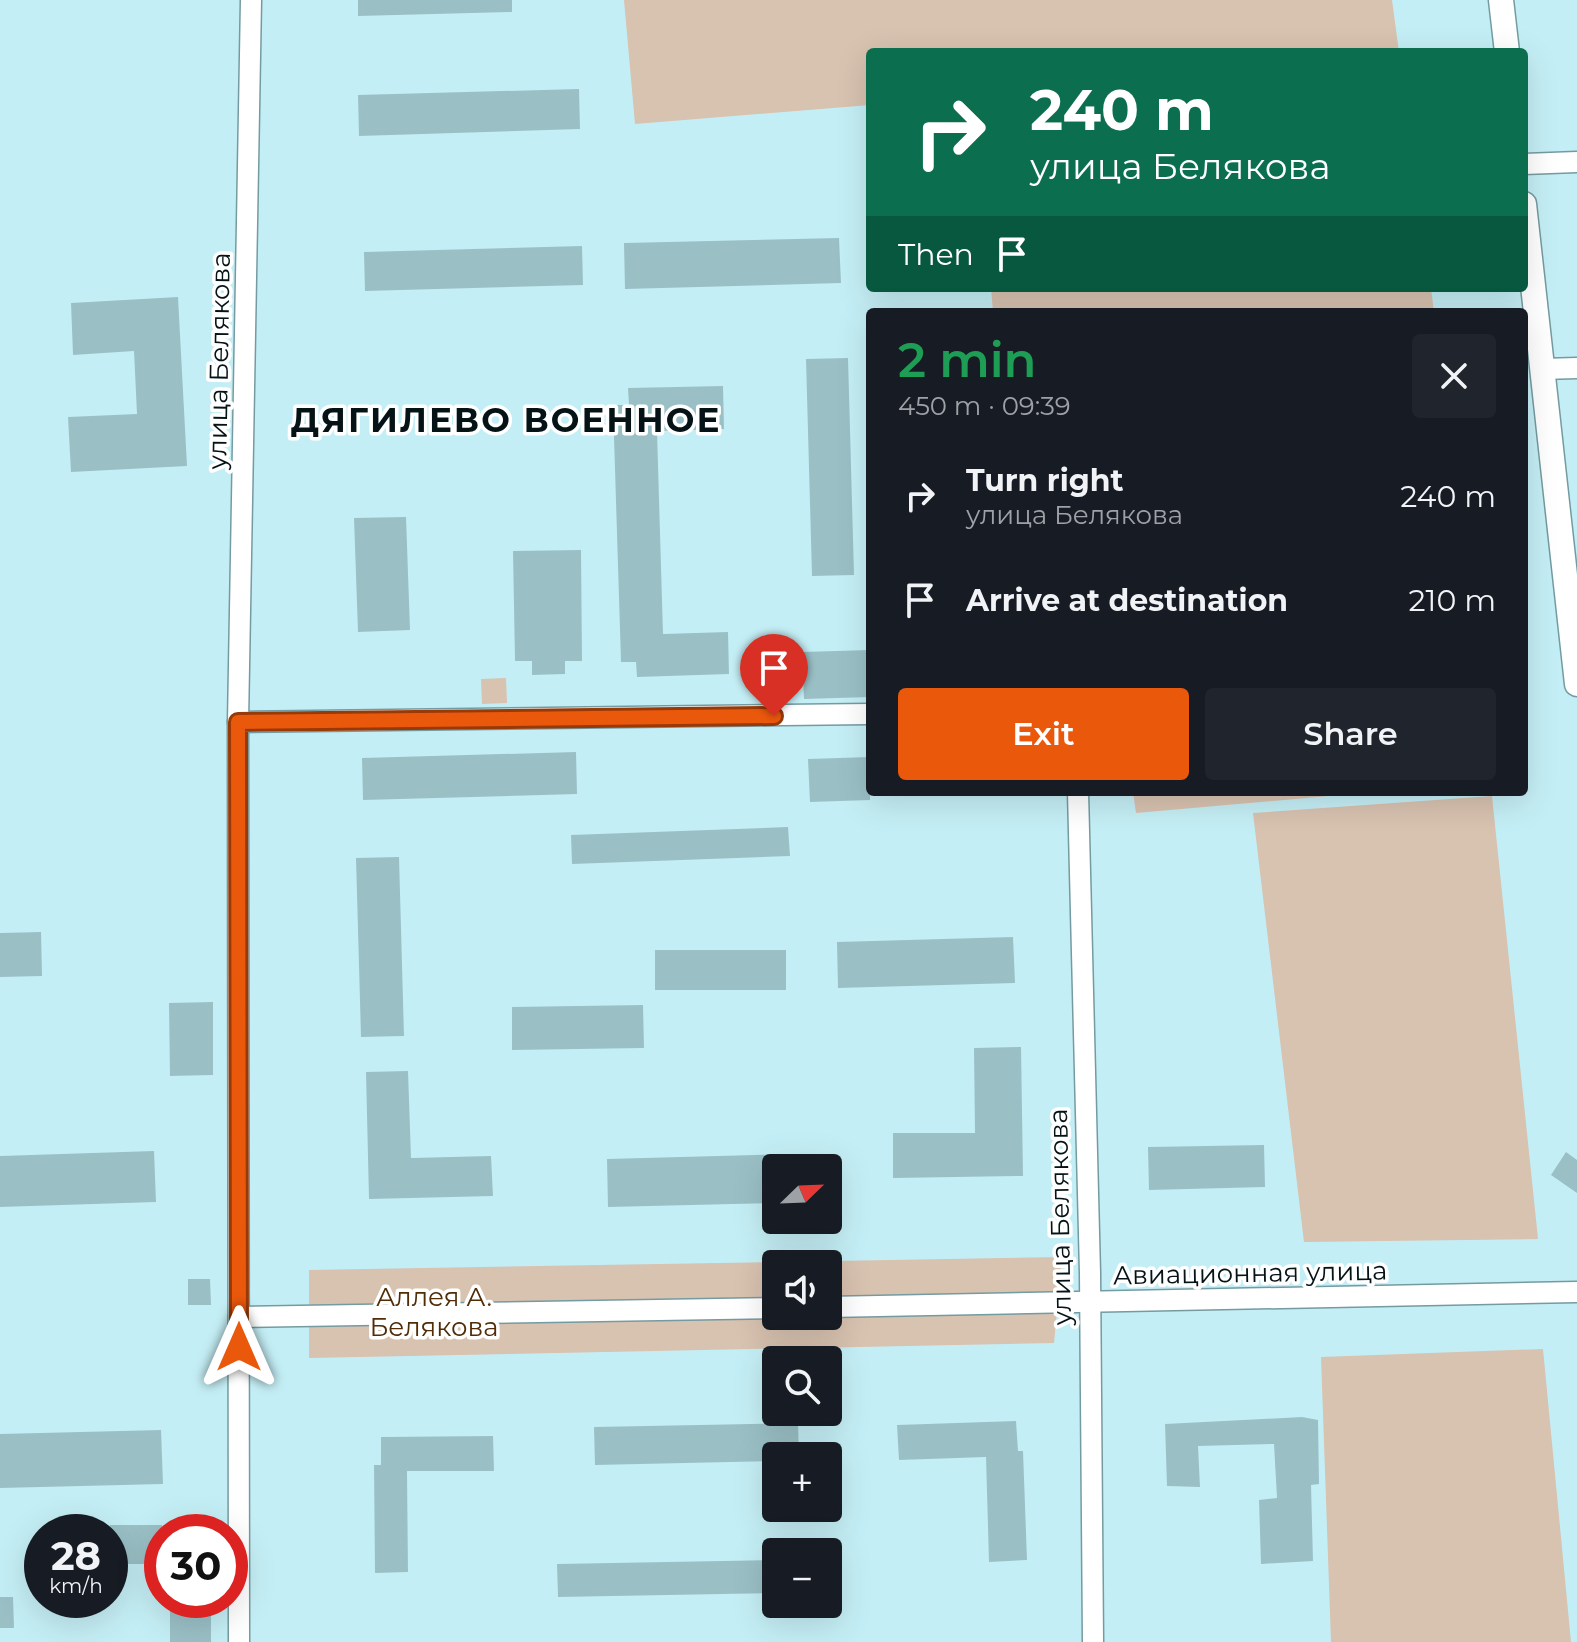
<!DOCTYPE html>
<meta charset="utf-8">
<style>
:root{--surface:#171b24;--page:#20242c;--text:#f1f3f6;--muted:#9ea1a6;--accent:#ea580c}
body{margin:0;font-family:Montserrat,sans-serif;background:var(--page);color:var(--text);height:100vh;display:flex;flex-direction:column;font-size:30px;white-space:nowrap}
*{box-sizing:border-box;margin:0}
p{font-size:26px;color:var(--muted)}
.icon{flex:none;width:44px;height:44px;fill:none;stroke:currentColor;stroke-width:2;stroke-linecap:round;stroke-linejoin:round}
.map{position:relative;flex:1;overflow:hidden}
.panel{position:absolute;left:866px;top:308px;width:662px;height:488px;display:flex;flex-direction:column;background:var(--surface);border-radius:8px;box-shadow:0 8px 32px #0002}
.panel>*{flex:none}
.top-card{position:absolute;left:866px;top:48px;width:662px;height:244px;border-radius:8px;box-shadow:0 8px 32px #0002;background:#0b6e4f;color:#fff;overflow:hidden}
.needle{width:52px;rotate:67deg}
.buttons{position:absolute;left:762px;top:1154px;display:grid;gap:16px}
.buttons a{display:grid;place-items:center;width:80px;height:80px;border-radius:8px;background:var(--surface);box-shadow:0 8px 32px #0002;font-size:40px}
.speed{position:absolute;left:24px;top:1514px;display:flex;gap:16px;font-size:40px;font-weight:700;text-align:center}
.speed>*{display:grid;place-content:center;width:104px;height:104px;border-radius:50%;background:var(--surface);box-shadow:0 8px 32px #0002;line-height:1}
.speed small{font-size:20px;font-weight:400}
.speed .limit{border:12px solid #d22;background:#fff;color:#111}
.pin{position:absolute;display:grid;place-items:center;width:68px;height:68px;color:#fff;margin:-82px -34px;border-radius:50% 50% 50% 0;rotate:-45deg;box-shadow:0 0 8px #0007}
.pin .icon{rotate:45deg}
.me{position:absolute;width:88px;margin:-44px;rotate:0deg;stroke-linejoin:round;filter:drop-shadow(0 0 6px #0008)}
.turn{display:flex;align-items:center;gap:28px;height:168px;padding:0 32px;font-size:36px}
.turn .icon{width:104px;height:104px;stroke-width:2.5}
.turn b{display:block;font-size:56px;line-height:68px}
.then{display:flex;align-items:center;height:76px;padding:0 32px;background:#0003;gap:16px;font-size:30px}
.round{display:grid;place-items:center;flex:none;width:84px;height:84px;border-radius:8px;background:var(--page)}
.headline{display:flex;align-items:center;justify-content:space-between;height:136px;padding:0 32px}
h1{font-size:48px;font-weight:600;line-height:60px;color:#1e9e55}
.action{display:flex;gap:16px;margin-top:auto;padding:16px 32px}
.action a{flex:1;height:92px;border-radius:8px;background:var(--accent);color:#fff;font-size:32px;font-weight:600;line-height:92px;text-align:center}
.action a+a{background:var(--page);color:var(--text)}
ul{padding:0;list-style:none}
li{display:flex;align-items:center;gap:24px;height:104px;padding:0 32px}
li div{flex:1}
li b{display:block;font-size:30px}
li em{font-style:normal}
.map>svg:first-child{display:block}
.green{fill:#d8c2b0;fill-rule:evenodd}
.building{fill:#9ac0c6}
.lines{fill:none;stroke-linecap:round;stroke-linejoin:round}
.minor-casing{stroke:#749ba1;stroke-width:23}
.tertiary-casing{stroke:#749ba1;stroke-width:27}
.minor{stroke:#fff;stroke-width:20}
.tertiary{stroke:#fff;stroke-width:24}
.route-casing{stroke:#983908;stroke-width:20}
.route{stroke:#ea580c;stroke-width:14}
.labels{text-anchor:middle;stroke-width:7;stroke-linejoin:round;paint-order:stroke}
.street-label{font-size:26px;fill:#051316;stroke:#fff}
.park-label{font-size:26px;fill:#502c07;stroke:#fff}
.district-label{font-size:34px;font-weight:bold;letter-spacing:2px;fill:#051316;stroke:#fff}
</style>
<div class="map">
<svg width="1577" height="1642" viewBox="0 0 1577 1642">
<rect width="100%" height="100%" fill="#c4eef5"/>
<g class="green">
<polygon points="624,0 1392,0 1399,52 870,52 870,105 635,124"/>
<polygon points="991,288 1431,288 1434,312 993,312"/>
<polygon points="506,678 507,703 482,704 481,679"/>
<polygon points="1133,792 1374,792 1136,813"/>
<polygon points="1492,796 1538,1239 1304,1242 1253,813"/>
<path d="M1062,1257L1054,1343L309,1358V1270ZM776,1264H828V1316H776Z"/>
<polygon points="1543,1349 1571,1642 1331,1642 1321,1357"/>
</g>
<g class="building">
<polygon points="358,0 512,0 512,12 358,16"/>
<polygon points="579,89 580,129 359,136 358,95"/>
<polygon points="839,238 841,283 625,289 624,243"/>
<polygon points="582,246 583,285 365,291 364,252"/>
<polygon points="178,297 187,466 71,472 68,417 137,414 134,351 73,355 71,303"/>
<polygon points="848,358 854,575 812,576 806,359"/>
<polygon points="723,386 724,429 657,431 663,634 728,632 729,674 637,677 636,662 621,662 613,405 629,405 628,388"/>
<polygon points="406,517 410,630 358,632 354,518"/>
<polygon points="581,550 582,661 565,661 565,674 532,675 532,661 515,661 513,551"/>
<polygon points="870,650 870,697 804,699 802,652"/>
<polygon points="576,752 577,794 363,800 362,758"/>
<polygon points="870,757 870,800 810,802 808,759"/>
<polygon points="788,827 790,856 572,864 571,835"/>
<polygon points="399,857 404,1036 361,1037 356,858"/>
<polygon points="41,932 42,976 0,977 0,933"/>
<polygon points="1013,937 1015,983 838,988 837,942"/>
<rect x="655" y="950" width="131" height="40"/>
<polygon points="213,1002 213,1075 170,1076 169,1003"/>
<polygon points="643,1005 644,1048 512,1050 512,1007"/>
<polygon points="1021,1047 1023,1176 893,1178 893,1133 975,1133 974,1048"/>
<polygon points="408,1071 411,1158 491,1156 493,1196 369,1199 366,1072"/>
<polygon points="1264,1145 1265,1187 1149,1190 1148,1147"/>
<polygon points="154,1151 156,1202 0,1207 0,1156"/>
<polygon points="1566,1152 1577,1160 1577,1193 1551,1175"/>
<polygon points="788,1154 789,1168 776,1168 776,1203 608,1207 607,1159"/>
<polygon points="188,1279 210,1279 211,1305 188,1305"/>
<polygon points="1302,1417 1318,1420 1319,1484 1311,1485 1313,1561 1261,1564 1259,1500 1277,1498 1274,1444 1198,1446 1200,1487 1167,1486 1165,1424"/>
<polygon points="1016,1421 1018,1451 1023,1451 1027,1560 989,1562 986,1457 899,1460 897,1425"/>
<polygon points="798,1423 799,1456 776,1456 776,1461 595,1465 594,1427"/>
<polygon points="161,1430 163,1484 0,1488 0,1434"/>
<polygon points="493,1436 494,1471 407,1471 408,1572 375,1573 374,1465 381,1465 381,1437"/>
<rect x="110" y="1525" width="52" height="39"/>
<polygon points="828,1559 841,1559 842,1591 828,1592"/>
<polygon points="776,1560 776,1593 558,1597 557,1564"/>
<polygon points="0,1597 13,1597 14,1628 0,1628"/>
<rect x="170" y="1600" width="41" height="42"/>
</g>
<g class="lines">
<g class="minor-casing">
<g id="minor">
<polyline points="1524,164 1577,162"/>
<polyline points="1542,369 1577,368"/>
<polyline points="238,722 870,714"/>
<polyline points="1078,792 1090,1273 1093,1642"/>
<polyline points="828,1307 1577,1292"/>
<polyline points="239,1317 776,1308"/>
<polyline points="239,1642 238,722 251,0"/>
</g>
</g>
<g class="tertiary-casing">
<g id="tertiary">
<polyline points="1501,0 1507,52"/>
<polyline points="1524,204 1577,684"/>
</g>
</g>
<use href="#minor" class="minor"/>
<use href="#tertiary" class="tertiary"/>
</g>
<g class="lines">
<g class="route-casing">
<polyline id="route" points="239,1347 238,722 774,716"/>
</g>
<use href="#route" class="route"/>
</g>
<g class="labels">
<g class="street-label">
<text transform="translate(219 361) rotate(-89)" y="9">улица Белякова</text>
<text transform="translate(1060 1217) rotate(-91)" y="9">улица Белякова</text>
<text transform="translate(1250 1273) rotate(-1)" y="9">Авиационная улица</text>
</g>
<g class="park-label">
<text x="434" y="1306">Аллея А.<tspan x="434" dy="30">Белякова</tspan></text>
</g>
<g class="district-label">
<text x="506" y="432">ДЯГИЛЕВО ВОЕННОЕ</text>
</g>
</g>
</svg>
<div class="buttons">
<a><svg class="needle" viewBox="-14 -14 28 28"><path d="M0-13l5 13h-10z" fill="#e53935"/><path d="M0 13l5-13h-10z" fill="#9ea1a6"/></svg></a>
<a><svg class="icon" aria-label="sound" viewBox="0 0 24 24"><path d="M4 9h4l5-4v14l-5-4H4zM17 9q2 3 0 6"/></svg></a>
<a><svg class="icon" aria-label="search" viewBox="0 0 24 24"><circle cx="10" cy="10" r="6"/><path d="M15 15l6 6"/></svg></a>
<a>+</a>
<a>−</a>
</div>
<div class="speed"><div>28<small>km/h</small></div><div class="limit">30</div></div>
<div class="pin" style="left:774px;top:716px;background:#d93025"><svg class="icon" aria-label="arrive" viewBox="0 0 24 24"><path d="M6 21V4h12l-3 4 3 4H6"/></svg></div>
<svg class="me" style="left:239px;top:1347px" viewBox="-20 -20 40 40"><path d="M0-17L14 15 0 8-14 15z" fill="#ea580c" stroke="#fff" stroke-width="4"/></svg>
<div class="top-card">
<div class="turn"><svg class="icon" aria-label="right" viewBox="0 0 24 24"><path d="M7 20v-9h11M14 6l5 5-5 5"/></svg><div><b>240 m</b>улица Белякова</div></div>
<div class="then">Then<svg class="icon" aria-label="arrive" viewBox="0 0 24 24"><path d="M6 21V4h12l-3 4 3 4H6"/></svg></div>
</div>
<section class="panel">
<div class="headline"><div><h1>2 min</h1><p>450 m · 09:39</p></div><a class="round"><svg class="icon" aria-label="close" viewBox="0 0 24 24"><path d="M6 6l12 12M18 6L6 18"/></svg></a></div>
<ul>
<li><svg class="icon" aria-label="right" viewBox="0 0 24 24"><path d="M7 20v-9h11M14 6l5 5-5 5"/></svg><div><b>Turn right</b><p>улица Белякова</p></div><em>240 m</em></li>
<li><svg class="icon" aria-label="arrive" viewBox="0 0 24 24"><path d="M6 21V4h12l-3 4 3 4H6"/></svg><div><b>Arrive at destination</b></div><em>210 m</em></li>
</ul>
<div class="action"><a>Exit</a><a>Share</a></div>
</section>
</div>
